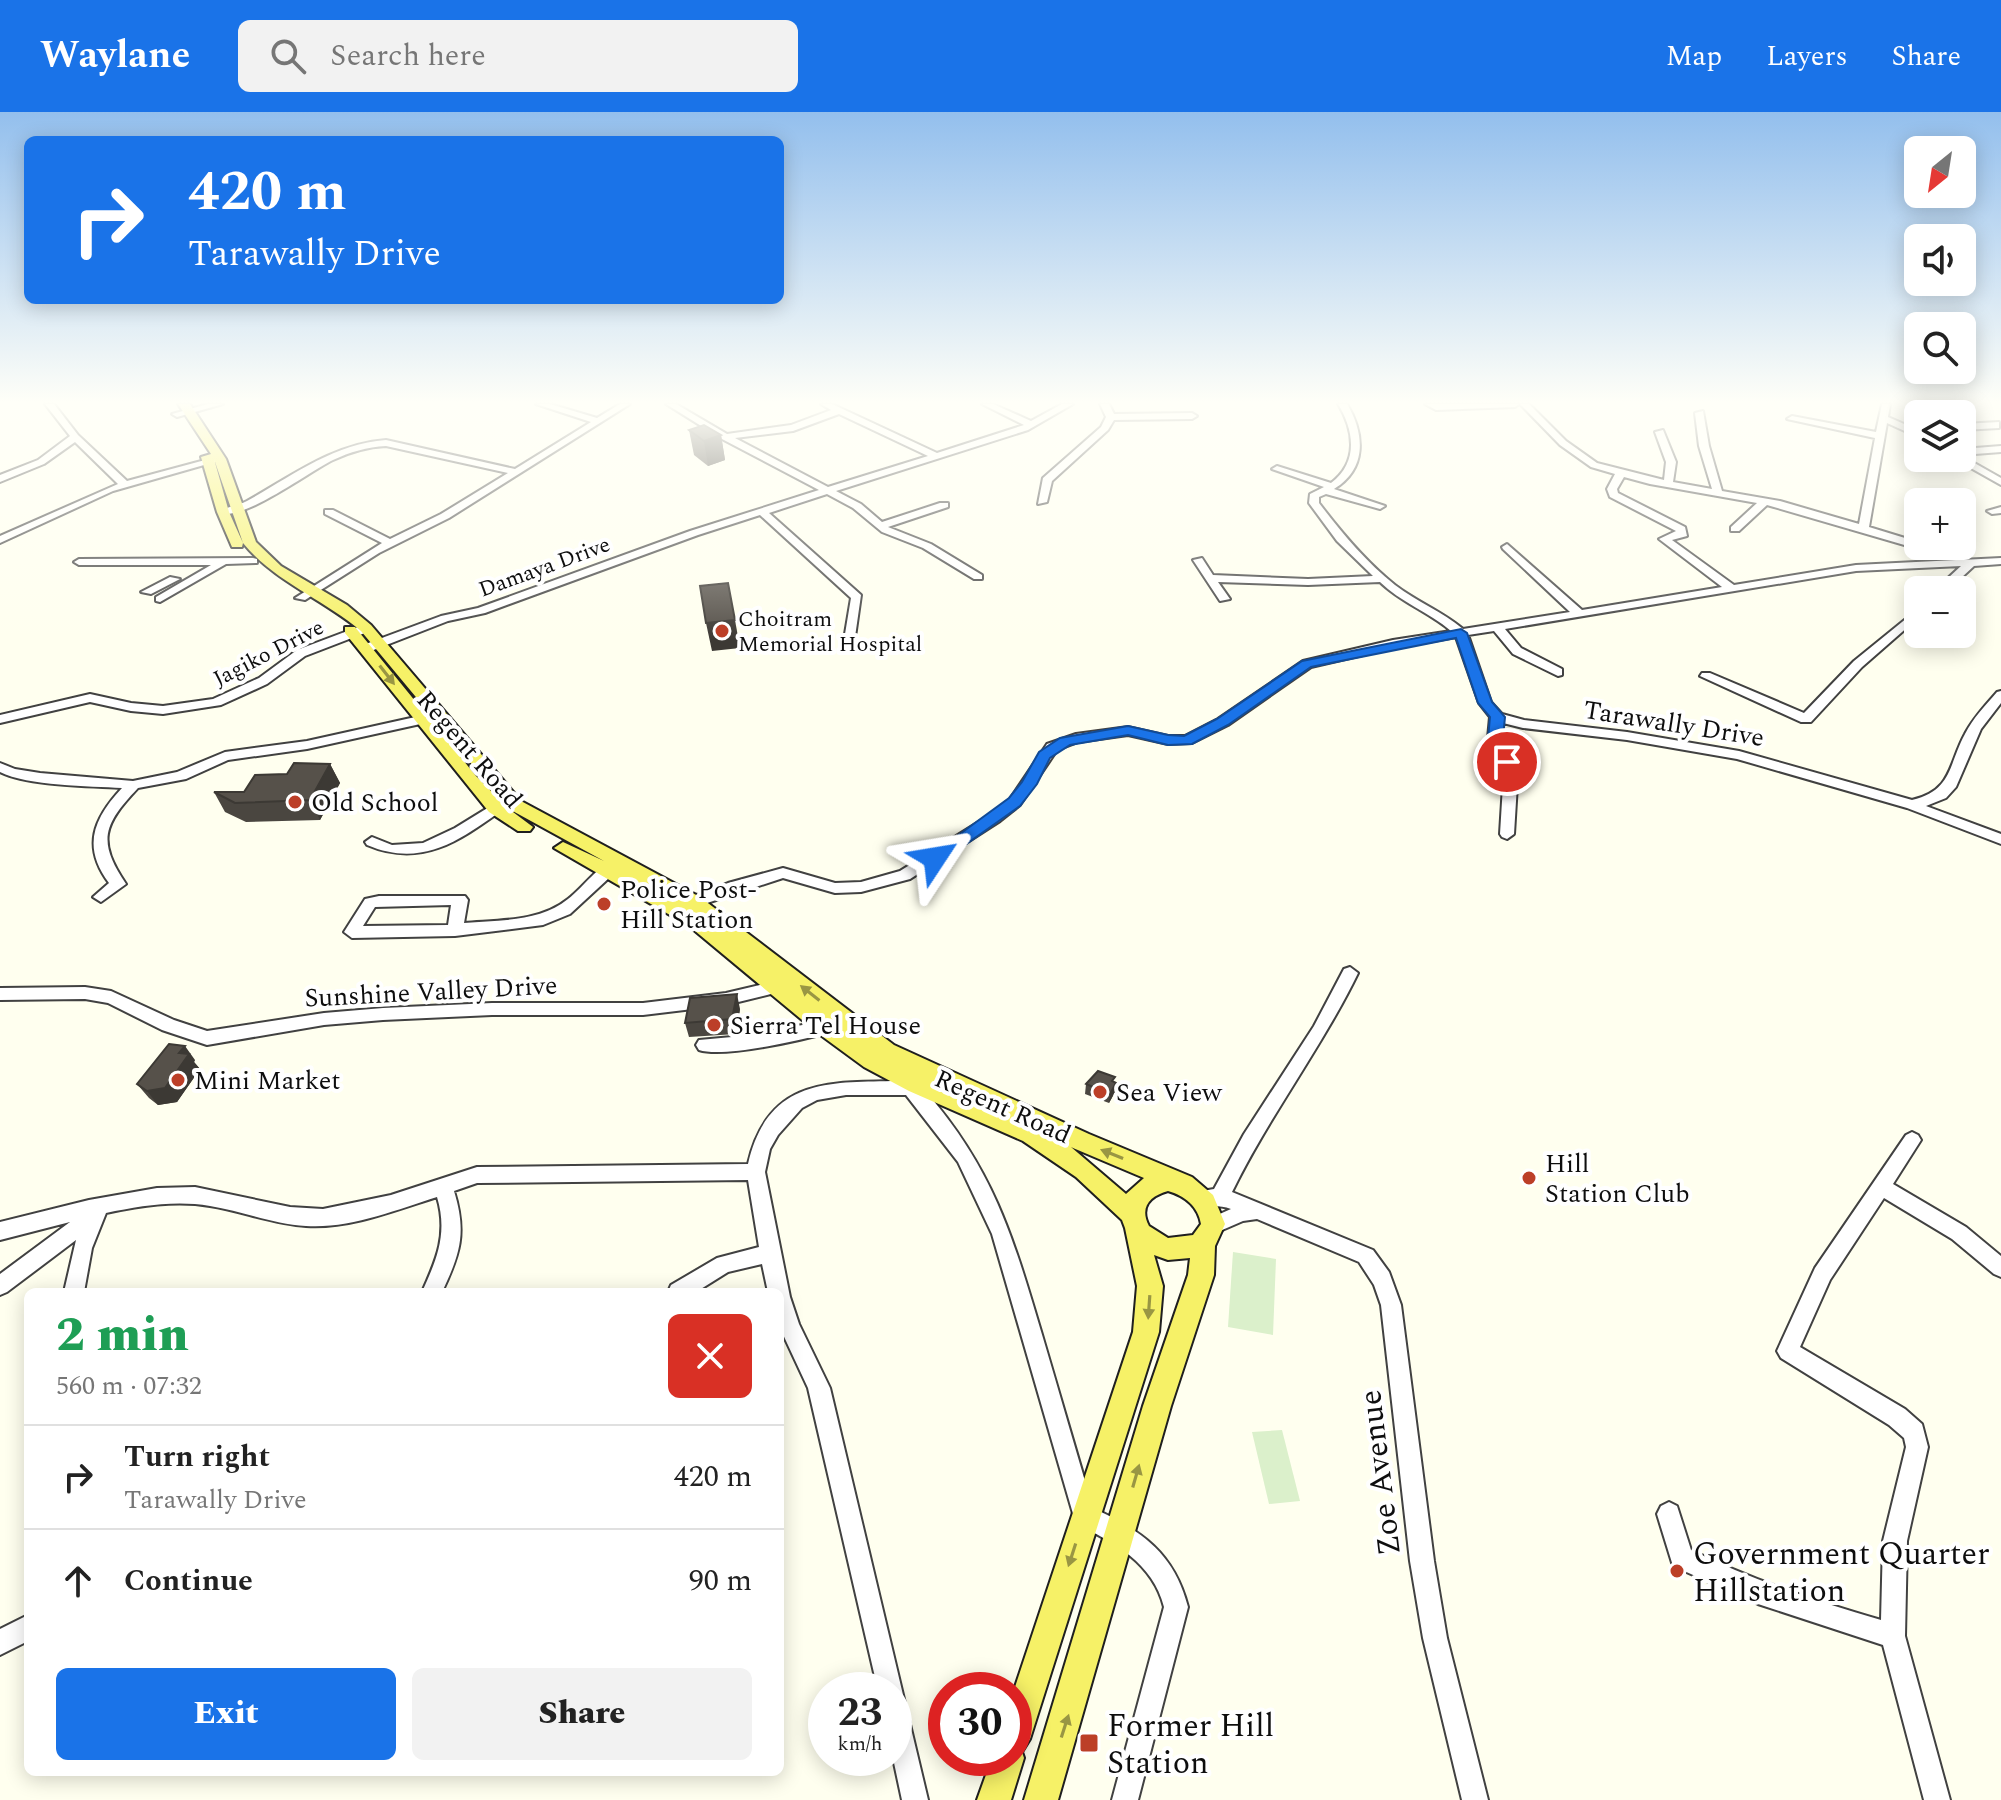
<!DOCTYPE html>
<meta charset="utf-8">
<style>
:root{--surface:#fff;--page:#f2f2f2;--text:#222;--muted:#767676;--line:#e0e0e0;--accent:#1a73e8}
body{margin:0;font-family:Spectral,serif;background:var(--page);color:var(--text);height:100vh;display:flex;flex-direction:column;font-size:30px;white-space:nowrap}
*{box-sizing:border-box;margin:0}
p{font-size:26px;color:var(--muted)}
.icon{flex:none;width:44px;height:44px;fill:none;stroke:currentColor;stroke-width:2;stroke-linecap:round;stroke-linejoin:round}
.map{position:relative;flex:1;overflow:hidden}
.drawer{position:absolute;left:24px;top:1176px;width:760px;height:488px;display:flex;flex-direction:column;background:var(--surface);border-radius:12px;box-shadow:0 4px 20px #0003}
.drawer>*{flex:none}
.hud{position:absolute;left:24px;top:24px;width:760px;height:168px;border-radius:12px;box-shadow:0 4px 20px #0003;background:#1a73e8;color:#fff;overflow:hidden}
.needle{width:52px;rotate:210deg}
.buttons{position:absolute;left:1904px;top:24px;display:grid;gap:16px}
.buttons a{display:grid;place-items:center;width:72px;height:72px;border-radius:12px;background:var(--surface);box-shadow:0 4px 20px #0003;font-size:40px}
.speed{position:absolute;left:808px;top:1560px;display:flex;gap:16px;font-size:40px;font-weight:700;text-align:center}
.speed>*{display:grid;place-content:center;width:104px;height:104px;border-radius:50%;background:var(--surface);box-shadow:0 4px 20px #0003;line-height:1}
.speed small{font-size:20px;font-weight:400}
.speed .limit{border:12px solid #d22;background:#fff;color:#111}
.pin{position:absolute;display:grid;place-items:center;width:68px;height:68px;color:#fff;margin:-34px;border:4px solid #fff;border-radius:50%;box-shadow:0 2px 8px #0007}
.me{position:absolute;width:88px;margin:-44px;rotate:57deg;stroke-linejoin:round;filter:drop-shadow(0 0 6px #0008)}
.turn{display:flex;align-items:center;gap:28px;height:168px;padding:0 32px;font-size:36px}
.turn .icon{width:104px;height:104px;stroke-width:2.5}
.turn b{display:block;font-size:56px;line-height:68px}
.round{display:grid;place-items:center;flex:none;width:84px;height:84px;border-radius:12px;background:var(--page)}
.headline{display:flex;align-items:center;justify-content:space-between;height:136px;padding:0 32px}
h1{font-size:48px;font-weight:800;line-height:60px;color:#1e9e55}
.button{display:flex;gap:16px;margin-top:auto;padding:16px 32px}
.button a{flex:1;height:92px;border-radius:12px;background:var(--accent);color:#fff;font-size:32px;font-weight:800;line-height:92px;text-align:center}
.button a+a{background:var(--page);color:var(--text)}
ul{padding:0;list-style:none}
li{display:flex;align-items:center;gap:24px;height:104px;padding:0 32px;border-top:2px solid var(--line)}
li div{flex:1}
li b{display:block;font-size:30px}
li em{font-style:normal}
header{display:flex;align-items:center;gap:48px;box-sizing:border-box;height:112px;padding:0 40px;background:var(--accent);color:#fff}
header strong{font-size:38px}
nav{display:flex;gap:44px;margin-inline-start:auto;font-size:28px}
.search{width:560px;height:72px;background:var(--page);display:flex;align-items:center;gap:20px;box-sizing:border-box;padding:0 28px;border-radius:12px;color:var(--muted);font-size:30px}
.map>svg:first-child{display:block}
.pitch{fill:#dbf0cb}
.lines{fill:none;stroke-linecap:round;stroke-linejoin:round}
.minor-casing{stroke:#414141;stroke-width:4}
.major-casing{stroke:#1f1f1f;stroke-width:4}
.minor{fill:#fff;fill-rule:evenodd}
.major{fill:#f6f167;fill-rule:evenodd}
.wall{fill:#4a4640}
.shaded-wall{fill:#3c3934}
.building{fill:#56514a;stroke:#3c3934;stroke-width:2}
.oneway{fill:#999643}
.route{fill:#1a73e8;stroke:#114b97;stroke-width:2}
.poi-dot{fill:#bc3f28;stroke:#fff;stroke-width:3}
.labels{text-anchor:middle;stroke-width:8;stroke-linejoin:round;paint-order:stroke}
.far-street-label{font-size:22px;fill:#0e0e0e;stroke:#fff}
.far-poi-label{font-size:22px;fill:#0e0e0e;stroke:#fff;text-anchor:start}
.street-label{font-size:26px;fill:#0e0e0e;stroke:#fff}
.poi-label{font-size:26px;fill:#0e0e0e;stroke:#fff;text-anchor:start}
.near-street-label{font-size:32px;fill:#0e0e0e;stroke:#fff}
.near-poi-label{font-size:32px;fill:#0e0e0e;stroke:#fff;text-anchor:start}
</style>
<header>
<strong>Waylane</strong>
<div class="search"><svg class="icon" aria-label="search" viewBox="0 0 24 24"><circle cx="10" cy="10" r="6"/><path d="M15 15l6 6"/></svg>Search here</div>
<nav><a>Map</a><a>Layers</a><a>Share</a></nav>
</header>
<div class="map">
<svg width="2001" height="1688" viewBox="0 0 2001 1688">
<rect width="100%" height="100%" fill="#ffffef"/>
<g class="pitch">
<polygon points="1233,1140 1276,1147 1273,1223 1228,1215"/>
<polygon points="1282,1318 1300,1389 1269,1392 1252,1320"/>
</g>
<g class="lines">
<g class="minor-casing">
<g id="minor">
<polygon points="45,292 54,292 78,323 127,369 220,344 225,347 113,379 0,431 0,424 118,372 75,330 44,352 0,370 0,363 38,348 70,324"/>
<polygon points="208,292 223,292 177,305 172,302"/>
<path d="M536,292H550L597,306L620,292H630L449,406L379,441L305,488L295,486L382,431L325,402V398H333L390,427L441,402L508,361L386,334C367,335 350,340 333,348C310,359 238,413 218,400C226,395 237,394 247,389C292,364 333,332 386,328L515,357L591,310Z"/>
<path d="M666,292H676L727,322L791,313L831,298L821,292H832L937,341L1024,313L982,292H993L1031,309L1062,292H1073L1028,318L836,379L861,392L882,410L940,391H948V395L888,415L931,432L982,463V467H974L923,436L882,420L853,396L827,382L769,401L861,483L855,525L851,526L845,522L851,486L760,403L698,423L485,501L448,509L371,539H363V533L441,504L478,496L690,419L819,378L722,327ZM839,302L928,344L828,375L735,326L793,319Z"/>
<polygon points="1100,292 1109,292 1114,302 1192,301 1197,304 1192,307 1114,308 1108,318 1052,369 1047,390 1038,392 1043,366 1101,315 1106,305"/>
<path d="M1338,292H1347C1365,322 1367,357 1334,377L1385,394L1380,397L1326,382L1319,385V391C1341,420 1366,450 1395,473C1417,490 1442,499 1463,517L1570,500L1503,437L1502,435L1507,432L1582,498L1722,475L1659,427L1676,419L1610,385L1607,377L1615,362L1591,355L1560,333L1520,292H1529L1566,329L1597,351L1664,368L1666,350L1655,320L1663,318L1676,350L1673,370L1712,377L1699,334L1695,301L1703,299L1709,334L1722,379L1780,389L1859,412L1875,326L1787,307L1792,304L1876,320L1882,292H1890L1888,305L1918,318V325L1887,311L1869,415L1918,430V434H1933L1962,443L1963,445L1961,448L2001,446V452L1974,454L1948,478H1935L1961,454L1856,459L1505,517L1521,536L1562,557V563L1558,564L1513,542L1494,519L1468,523L1491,590L1502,602L1524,608L1627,620L1739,639L1912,688C1953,678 1948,653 1965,622C1973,606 1985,594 1997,580L2001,579V591L1981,617L1956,675L1946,686L1926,694L2001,722V732L1907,696L1737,647L1627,628L1523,616L1503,611L1501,636L1518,656L1514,722L1507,727L1502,725L1500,722L1504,657L1487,637L1490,605L1479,591L1456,525L1393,536L1311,555L1228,613L1192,631L1168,632L1128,623L1078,630L1057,638L1020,693L1000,709L910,767L861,780L835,781L783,766L698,794H688L685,790L688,786L728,771L783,756L835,771L861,770L900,759L990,703L1010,687L1047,632L1076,622L1128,615L1168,624H1185L1218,607L1303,549L1393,528L1451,519C1429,500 1400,490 1380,470L1308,473L1218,470L1230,487L1220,489L1193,448L1202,446L1213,463L1308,467L1373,464L1337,429L1309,391L1310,382L1324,375L1272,357L1277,354L1331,371C1359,350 1354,318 1338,292ZM1624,365L1650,372L1757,391L1731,415V419H1739L1767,393L1956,448L1856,453L1734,473L1672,428L1687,424L1685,415L1618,381L1617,377Z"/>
<polygon points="1425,292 1519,292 1515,295 1436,298"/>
<polygon points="1999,310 1999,316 1962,318 1962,312"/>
<polygon points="2001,334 2001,340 1962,343 1962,337"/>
<polygon points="1962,344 2001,366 2001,373 1953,346"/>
<polygon points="2001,395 2001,401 1992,402 1987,399"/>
<polygon points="253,446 257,447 257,451 226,452 160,490 156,489 156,485 211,453 79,453 74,450 79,447"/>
<polygon points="170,465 180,467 151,482 141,480"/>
<polygon points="1918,497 1918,506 1862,555 1811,610 1801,610 1700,564 1702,561 1710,561 1804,601 1854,549"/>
<polygon points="366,512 370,513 370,519 305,544 267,572 221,593 163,602 131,599 90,590 0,611 0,603 90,582 131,591 163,594 213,587 259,566 297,538"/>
<path d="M438,600L444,604L443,607L307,637L228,648L186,667L138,676C103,713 97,729 126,772L101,790L93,785L109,771C82,735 93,707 122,676C89,674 28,674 0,660V651L15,657L40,661L133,669L177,660L225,640L307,629Z"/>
<path d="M507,684L514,688L512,691C465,724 426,758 367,733L365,730L372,725L392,733L423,731L455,716Z"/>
<path d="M617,746L622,748L624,751L622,754L570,802L543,813L455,824L352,826L344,820L365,787L379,784H465L468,788L464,811C499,808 540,810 568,787C584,775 598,753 617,746ZM451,793L448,813L363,814L375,795Z"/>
<path d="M1350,855L1358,861C1321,937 1269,1004 1232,1080L1373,1138L1389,1160L1401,1193L1434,1449L1447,1526L1488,1688H1462L1423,1526L1410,1449L1381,1193L1374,1173L1359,1150L1257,1107L1243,1109L1213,1122L1206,1120L1203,1114L1206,1108L1231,1097C1219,1092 1208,1096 1196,1092L1193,1086L1196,1080L1214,1077L1244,1022L1314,914L1344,857Z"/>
<polygon points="777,869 783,871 785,875 783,879 726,893 643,903 492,903 383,908 324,913 207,933 162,918 108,891 85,887 0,888 0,876 85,875 111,879 174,908 207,919 324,901 383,896 492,891 643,891 726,881"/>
<path d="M824,909L830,910L832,915L830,920C803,928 724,946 699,938L696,933L699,928L743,924Z"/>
<path d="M921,968L927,970L930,975L926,980C995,1059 1014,1129 1043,1226C1060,1283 1076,1340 1093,1396C1142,1419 1174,1441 1188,1495L1138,1688H1112L1164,1495C1153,1451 1114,1430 1076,1412L992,1122L958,1050L906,983H846L817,988L802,996L778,1023L770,1037L765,1060L790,1185L799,1212L830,1276L928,1688H902L893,1646L894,1578H878L808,1276L780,1216V1180H768L762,1152L728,1160L696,1180H668L671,1173L717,1146L759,1135L748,1068L477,1071L454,1079C467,1121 460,1142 442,1180H422C437,1147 448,1121 437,1085C396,1098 349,1117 306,1114C273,1112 242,1099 210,1094C175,1088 140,1094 106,1101L92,1136L84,1180H64L76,1128L7,1180L0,1183V1162L70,1110L0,1128V1110L89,1088L157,1076L195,1075L290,1095L323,1097L391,1083L477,1055L748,1052C770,955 846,973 921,968Z"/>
<path d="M1912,1020L1918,1023L1921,1028L1893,1072L1966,1115L2001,1144V1165L1994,1162L1952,1127L1884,1086L1830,1168L1800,1235L1905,1297L1922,1312L1928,1335L1907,1429L1905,1524L1950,1688H1924L1883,1533L1758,1492L1673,1454L1657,1402L1661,1394L1669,1390L1677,1394L1691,1438C1752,1468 1816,1489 1881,1508L1883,1429L1906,1335L1904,1326L1889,1313L1781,1246L1777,1239L1815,1156L1906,1023Z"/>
<polygon points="28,1503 28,1529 0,1543 0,1517"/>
</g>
</g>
<g class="major-casing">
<path id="major" d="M178,292H190L226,347L256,430L281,454L347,493L371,513L521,689L700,785L894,933L1089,1022L1192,1065L1213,1083L1225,1112L1215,1134L1214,1163L1171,1294L1058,1688H1024L1143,1294L1188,1163L1190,1146L1168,1148L1154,1143L1163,1174L1159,1220L1030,1627L1022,1640L1024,1646L1011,1688H977L992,1646H1014V1578L1133,1220L1137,1174L1125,1116L1122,1108L1076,1065L1023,1029L909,979L864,955L819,922L689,814L554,736L563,730L604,749L509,697L533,715L530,719H518L489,700L345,521V515H355L476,664L509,697L361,519C323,487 275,470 243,431L242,435H232L217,400L201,345L211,342ZM214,347L243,431L229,400ZM1071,1035L1073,1036L1144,1066L1126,1082ZM1168,1079C1185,1084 1198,1094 1201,1112L1193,1123L1168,1126L1149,1114C1139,1095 1150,1084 1168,1079Z"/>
</g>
<use href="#minor" class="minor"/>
<use href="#major" class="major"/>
</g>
<g class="wall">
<polygon points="689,318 721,323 725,348 708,354 694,343"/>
<polygon points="330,652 340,671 320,708 246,710 225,700 214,680 244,680 287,662"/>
<polygon points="740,897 736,922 689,925 685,911"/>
<polygon points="195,948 194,950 200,957 177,990 158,993 149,986 137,972"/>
<polygon points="1114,970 1116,971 1115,980 1109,991 1085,982 1086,972"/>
</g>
<g class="shaded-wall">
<polygon points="721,323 725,348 708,354 704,329"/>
<polygon points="735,508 740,536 712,539 706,511"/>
<polygon points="330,652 340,671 320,708 310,688"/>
<polygon points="737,882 740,897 736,922 732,907"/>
<polygon points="185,934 195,948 194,950 200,957 177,990 158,993 147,979"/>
<polygon points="1116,971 1115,980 1109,991 1110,982"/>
</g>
<g class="building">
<polygon points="704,313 721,323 704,329 689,318"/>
<polygon points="728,471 735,508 706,511 700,474"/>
<polygon points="294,651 330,652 310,688 235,691 214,680 244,680 255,663 287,662"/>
<polygon points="737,882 732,907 685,911 690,886"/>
<polygon points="169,932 185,934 179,941 189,942 165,976 147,979 137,972"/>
<polygon points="1098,959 1115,965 1112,969 1116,971 1110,982 1086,972"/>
</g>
<defs><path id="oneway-solid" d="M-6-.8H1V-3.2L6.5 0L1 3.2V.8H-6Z" transform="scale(2)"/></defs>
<g class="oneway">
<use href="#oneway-solid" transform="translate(387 563) rotate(52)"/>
<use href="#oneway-solid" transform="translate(810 881) rotate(-142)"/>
<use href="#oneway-solid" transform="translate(1112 1042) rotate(-158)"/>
<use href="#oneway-solid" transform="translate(1149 1195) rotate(94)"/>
<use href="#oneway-solid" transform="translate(1136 1364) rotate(-74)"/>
<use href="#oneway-solid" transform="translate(1072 1443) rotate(108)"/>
<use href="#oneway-solid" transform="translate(1065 1614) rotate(-72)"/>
</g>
<linearGradient id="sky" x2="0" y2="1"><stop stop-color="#93bfed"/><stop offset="0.55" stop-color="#fffff8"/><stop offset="1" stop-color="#fffff8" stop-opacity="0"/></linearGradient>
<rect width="2001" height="528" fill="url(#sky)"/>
<polygon class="route" points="1461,517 1467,521 1492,590 1505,605 1502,636 1515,650 1513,653 1502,653 1487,637 1490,605 1478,591 1456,526 1311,555 1228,613 1192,632 1168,633 1128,623 1070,633 1050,646 1037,672 1020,694 941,750 929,750 927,746 1009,686 1022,670 1039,640 1060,626 1128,614 1168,623 1184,624 1217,607 1302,549"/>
<g class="poi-dot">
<circle cx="722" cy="519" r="8"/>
<circle cx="295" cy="690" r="8"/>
<circle cx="604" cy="792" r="8"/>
<circle cx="714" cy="913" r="8"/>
<circle cx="178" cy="968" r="8"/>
<circle cx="1100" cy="980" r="8"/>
<circle cx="1529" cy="1066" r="8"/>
<circle cx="1677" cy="1459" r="8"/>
<rect x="1079" y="1621" width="20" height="20" rx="4"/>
</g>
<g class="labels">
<g class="far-street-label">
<text transform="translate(544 454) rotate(-20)" y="8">Damaya Drive</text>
<text transform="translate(268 540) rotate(-27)" y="8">Jagiko Drive</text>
</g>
<g class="far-poi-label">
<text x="738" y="514">Choitram<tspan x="738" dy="25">Memorial Hospital</tspan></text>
</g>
<g class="street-label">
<text transform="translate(1674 611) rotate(9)" y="9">Tarawally Drive</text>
<text transform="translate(470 637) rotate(49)" y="9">Regent Road</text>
<text transform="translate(431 879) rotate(-3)" y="9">Sunshine Valley Drive</text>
<text transform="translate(1003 994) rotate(24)" y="9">Regent Road</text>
</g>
<g class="poi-label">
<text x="311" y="699">Old School</text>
<text x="620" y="786">Police Post-<tspan x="620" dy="30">Hill Station</tspan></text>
<text x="730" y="922">Sierra Tel House</text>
<text x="194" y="977">Mini Market</text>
<text x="1116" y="989">Sea View</text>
<text x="1545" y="1060">Hill<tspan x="1545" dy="30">Station Club</tspan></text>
</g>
<g class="near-street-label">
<text transform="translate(1379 1361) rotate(-97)" y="11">Zoe Avenue</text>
</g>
<g class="near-poi-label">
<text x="1693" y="1452">Government Quarter<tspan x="1693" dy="37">Hillstation</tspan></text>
<text x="1107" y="1624">Former Hill<tspan x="1107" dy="37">Station</tspan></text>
</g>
</g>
</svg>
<div class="buttons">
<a><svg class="needle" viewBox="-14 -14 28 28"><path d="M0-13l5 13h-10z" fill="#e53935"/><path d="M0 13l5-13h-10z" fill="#767676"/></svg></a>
<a><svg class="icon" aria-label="sound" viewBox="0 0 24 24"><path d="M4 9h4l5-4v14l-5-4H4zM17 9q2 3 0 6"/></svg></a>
<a><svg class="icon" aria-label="search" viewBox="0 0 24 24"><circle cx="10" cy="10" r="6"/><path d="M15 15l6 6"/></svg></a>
<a><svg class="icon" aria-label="layers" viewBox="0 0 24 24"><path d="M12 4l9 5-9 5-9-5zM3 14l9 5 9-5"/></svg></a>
<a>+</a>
<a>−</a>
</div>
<div class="speed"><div>23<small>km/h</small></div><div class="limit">30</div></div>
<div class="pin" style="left:1507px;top:650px;background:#d93025"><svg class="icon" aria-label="arrive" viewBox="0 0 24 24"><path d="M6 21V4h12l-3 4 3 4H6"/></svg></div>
<svg class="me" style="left:935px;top:746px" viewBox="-20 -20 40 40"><path d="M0-17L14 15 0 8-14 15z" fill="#1a73e8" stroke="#fff" stroke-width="4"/></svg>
<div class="hud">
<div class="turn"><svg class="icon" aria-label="right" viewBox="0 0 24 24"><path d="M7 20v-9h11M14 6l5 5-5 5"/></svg><div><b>420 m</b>Tarawally Drive</div></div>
</div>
<section class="drawer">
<div class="headline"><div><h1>2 min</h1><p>560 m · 07:32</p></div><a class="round" style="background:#d93025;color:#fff"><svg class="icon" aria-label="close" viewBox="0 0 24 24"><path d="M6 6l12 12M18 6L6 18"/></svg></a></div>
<ul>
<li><svg class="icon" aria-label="right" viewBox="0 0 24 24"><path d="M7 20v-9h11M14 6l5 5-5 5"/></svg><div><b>Turn right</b><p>Tarawally Drive</p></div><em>420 m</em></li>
<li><svg class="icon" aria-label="ahead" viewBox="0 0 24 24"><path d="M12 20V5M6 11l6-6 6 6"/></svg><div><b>Continue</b></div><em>90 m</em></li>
</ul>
<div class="button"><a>Exit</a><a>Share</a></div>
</section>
</div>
